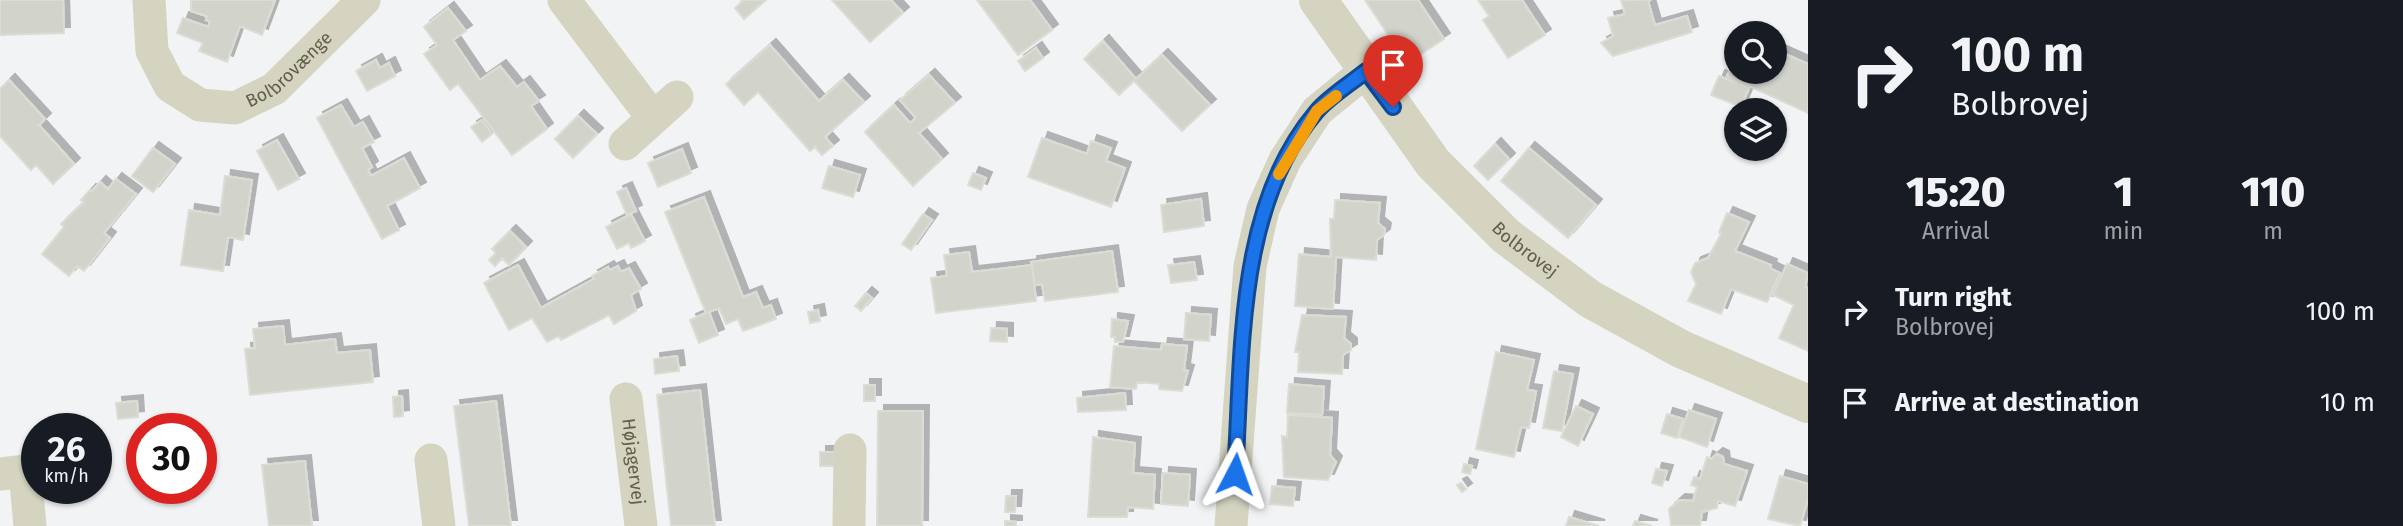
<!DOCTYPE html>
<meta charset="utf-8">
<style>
:root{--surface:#171b24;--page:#20242c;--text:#f1f3f6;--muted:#9ea1a6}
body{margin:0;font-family:"Fira Sans",sans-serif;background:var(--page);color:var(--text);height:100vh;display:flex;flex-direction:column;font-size:26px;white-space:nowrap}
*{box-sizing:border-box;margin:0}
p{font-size:23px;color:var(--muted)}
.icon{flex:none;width:38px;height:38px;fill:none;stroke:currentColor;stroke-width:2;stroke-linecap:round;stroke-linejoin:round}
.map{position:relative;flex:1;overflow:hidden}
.drawer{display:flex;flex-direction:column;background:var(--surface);width:595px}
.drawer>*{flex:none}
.banner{background:#171b24;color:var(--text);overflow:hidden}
.fabs{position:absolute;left:1724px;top:21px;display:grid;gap:14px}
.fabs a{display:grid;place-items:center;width:63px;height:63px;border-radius:50%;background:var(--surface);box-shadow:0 2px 5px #0004;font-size:35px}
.speed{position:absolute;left:21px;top:413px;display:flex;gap:14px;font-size:35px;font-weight:700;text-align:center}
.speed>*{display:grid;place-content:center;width:91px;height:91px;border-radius:50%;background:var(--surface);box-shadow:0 2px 5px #0004;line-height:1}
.speed small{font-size:18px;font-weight:400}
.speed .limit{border:10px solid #d22;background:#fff;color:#111}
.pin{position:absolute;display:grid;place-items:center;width:60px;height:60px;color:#fff;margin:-72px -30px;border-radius:50% 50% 50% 0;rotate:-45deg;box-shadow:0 0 7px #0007}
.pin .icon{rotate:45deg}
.me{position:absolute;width:77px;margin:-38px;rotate:4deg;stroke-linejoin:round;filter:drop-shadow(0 0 5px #0008)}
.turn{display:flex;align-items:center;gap:24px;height:147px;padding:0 28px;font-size:32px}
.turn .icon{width:91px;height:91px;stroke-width:2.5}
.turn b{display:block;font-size:49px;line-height:60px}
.eta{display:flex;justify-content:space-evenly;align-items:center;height:119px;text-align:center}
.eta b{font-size:42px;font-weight:800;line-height:49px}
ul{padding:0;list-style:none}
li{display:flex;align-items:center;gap:21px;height:91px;padding:0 28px}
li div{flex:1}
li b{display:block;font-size:26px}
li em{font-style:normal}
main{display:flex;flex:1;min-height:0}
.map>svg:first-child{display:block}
.building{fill:#d2d4cb;stroke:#dbddd5;stroke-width:2;filter:url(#shadow)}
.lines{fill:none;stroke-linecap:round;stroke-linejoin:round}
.minor{stroke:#d4d4c1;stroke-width:33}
.tertiary{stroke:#d4d4c1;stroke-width:38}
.route-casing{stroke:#114b97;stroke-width:18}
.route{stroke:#1a73e8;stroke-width:12}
.slow{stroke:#f59e0b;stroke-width:12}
.labels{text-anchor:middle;stroke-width:5;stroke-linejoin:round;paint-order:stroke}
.street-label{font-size:18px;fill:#606148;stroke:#fff}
</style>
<main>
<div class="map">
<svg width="1808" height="526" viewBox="0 0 1808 526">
<defs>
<filter id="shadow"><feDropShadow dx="6" dy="-6" stdDeviation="0" flood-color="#0004"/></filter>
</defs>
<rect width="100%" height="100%" fill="#f1f3f4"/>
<g class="building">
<polygon points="0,0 63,0 64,33 0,35"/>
<polygon points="191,0 275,0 262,35 240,26 227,62 199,51 203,43 177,33 183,18 208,27 210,21 206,20 207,16 191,11"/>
<polygon points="744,0 766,0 744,19 735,8"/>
<polygon points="832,0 891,0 903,13 870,42"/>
<polygon points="977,0 1030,0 1052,30 1018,55"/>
<polygon points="1365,0 1418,0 1444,39 1407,63"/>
<polygon points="1478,0 1522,0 1545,35 1508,58 1483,20 1489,16"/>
<polygon points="1621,0 1651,0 1648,1 1655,25 1687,16 1692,32 1613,56 1601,43 1613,36 1608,18 1625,14"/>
<polygon points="448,8 466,31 453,40 480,80 500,66 517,87 524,82 539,101 531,106 547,129 512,155 458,84 450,90 424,54 437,45 424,27"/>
<polygon points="1103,41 1136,79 1162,55 1210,105 1182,131 1134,81 1119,95 1084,59"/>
<polygon points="770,45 819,101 843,80 864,102 825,137 833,146 822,155 815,147 810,151 758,92 744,105 726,84"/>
<polygon points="1036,48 1043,58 1025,71 1018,61"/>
<polygon points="1774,49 1808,64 1808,113 1727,76 1736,57 1736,72 1774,72"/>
<polygon points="376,60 380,68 389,63 395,76 367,91 356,71"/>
<polygon points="929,75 955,103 919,133 942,159 913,186 865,132 894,105 910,123 916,118 900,100"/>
<polygon points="1719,76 1749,88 1741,107 1711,95"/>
<polygon points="9,80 45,119 39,125 74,164 53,184 36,165 31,170 0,136 0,89"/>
<polygon points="341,105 354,127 363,122 374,142 362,148 372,167 368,170 371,176 404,158 420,188 387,206 399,230 382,239 317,118"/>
<polygon points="578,116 597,134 573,158 555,139"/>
<polygon points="482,120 492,134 482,142 471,127"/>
<polygon points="1042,138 1087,154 1091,141 1111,148 1106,161 1125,168 1111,207 1028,177"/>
<polygon points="277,140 299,179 278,190 257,151"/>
<polygon points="1495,144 1509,159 1488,180 1474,166"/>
<polygon points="153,148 175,164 153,192 132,176"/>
<polygon points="1529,148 1596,205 1568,238 1501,181"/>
<polygon points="682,149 691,173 658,187 648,163"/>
<polygon points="829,166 860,175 853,197 822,188"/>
<polygon points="973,173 986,178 981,190 968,185"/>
<polygon points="225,176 252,180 243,240 228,237 223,271 181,265 189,210 220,215"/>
<polygon points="116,179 136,194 104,233 110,238 84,271 77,266 69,276 42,254 64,227 61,224 84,202 81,200 90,190 92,191 100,182 108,189"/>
<polygon points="626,188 636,211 627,215 617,192"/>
<polygon points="704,197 743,297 756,292 763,308 771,305 776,319 743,331 738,319 726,324 719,308 709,312 718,335 699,343 690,320 706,313 665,212"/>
<polygon points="1201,199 1204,226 1164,232 1161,205"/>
<polygon points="1335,200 1380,203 1378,223 1385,229 1384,235 1377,240 1376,260 1336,257 1333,309 1295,306 1299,254 1331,257 1330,219 1334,219"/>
<polygon points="1727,213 1749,222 1735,251 1771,265 1770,268 1780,273 1767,302 1731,289 1721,314 1688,301 1696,284 1691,272 1695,263 1708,258 1721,234 1719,232"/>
<polygon points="631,214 645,241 631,248 629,243 617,249 606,227"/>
<polygon points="923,214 932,220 911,250 902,244"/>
<polygon points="510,231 526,247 509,265 502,258 495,266 489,260 496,253 492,249"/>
<polygon points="1112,251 1118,292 1045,301 1042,284 1035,285 1031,262"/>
<polygon points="969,252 972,272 1032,265 1036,301 936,313 931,278 947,276 944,255"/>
<polygon points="1194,262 1197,280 1171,283 1168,265"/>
<polygon points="1787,264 1808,273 1805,287 1808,288 1808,351 1779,338 1794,305 1773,295"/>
<polygon points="518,265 541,308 594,279 592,276 608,267 610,270 618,266 621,272 629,268 641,289 631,295 636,311 614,324 609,315 561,340 559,336 547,342 532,318 509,330 484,283"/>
<polygon points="866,293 872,298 861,311 855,306"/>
<polygon points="818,310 820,321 810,323 808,312"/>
<polygon points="1186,313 1211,315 1209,341 1184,339"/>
<polygon points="1302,315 1346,317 1344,338 1351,344 1351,350 1343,355 1342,374 1298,372 1299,352 1295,352"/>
<polygon points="1112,319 1128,321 1123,342 1115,342 1115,337 1111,337"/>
<polygon points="283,326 285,345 335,339 337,353 370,350 373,382 250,395 245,349 255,348 253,329"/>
<polygon points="991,328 1007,329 1007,342 990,341"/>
<polygon points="1162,344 1187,346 1184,370 1188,371 1182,391 1159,389 1159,384 1137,382 1136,389 1110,387 1114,346 1161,350"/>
<polygon points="1496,352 1534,360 1527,390 1536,391 1529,428 1521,427 1514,457 1476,449"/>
<polygon points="677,356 679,371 655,374 654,359"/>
<polygon points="1554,371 1573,374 1562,431 1543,428"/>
<polygon points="1289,384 1324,387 1322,415 1287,413"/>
<rect x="864" y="385" width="11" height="16"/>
<polygon points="700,390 715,526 671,526 657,395"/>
<polygon points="1125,393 1126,410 1078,412 1077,398"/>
<polygon points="402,396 403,416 394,417 393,397"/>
<polygon points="137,401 138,417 118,419 116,403"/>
<polygon points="496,401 511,526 469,526 454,406"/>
<polygon points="1576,406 1593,414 1578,446 1561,437"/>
<polygon points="1689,410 1716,419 1707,447 1679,437"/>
<polygon points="878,411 923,411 922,526 877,526"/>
<polygon points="1667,414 1683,419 1677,438 1661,433"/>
<polygon points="1288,415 1332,418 1330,455 1336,462 1328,480 1284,477 1282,436 1287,437"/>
<polygon points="1093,437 1135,443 1133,473 1155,475 1153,509 1128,507 1127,517 1088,517"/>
<rect x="820" y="452" width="14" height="14"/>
<polygon points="1717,454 1723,457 1724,464 1747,471 1735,506 1718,501 1717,508 1702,512 1700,526 1671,526 1669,509 1679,500 1693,501 1697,487 1691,485 1694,477 1700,479 1707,457 1711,459"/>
<polygon points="305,461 312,526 269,526 262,465"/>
<polygon points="1464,464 1472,466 1470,474 1462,472"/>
<polygon points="1656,469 1667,471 1662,486 1652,483"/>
<polygon points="1163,473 1190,475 1188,506 1161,504"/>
<polygon points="1780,476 1808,484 1808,499 1800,526 1768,519"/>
<polygon points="1461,483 1466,489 1462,492 1457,485"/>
<polygon points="1272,486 1295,488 1293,506 1270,504"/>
<polygon points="1006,496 1016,496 1015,512 1005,512"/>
<polygon points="1569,517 1599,526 1566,526"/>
<polygon points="1005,521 1016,522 1016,526 1005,526"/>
<polygon points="1635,521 1652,526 1633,526"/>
</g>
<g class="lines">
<g class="minor">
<path id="s1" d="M149,0L152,51L170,86L200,105L235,108L274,89L364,0"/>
<polyline points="564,0 653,118"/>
<polyline points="625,144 677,97"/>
<path id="s2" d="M626,399L641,526"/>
<polyline points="431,460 439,526"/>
<polyline points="0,474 25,471 30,526"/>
<polyline points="849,526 850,450"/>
<polyline points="1231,526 1250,266 1263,209 1285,160 1317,111 1366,71"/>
</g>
<path class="tertiary" id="s3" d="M1318,0L1433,163L1506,236L1590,299L1681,349L1808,404"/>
</g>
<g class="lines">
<g class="route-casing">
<path id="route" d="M1235,474C1243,356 1235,207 1317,111C1330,96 1350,84 1366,71L1393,107"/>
</g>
<use href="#route" class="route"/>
<polyline class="slow" points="1279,174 1317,111 1336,96"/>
</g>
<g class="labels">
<g class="street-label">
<text dy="6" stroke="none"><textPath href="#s1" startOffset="228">Bolbrovænge</textPath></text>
<text dy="6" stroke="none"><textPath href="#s3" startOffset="326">Bolbrovej</textPath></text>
<text dy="6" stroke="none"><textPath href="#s2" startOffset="63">Højagervej</textPath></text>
</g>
</g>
</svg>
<div class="fabs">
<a><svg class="icon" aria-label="search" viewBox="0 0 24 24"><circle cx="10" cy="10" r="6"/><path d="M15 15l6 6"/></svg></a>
<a><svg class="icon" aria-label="layers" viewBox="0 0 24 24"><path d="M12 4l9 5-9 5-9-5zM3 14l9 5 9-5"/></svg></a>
</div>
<div class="speed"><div>26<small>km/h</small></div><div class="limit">30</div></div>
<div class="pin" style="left:1393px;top:107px;background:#d93025"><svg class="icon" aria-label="arrive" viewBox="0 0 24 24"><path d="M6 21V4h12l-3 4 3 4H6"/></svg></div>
<svg class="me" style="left:1235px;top:474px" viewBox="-20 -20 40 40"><path d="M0-17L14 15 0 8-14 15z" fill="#1a73e8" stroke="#fff" stroke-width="4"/></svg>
</div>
<section class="drawer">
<div class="banner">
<div class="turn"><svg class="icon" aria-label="right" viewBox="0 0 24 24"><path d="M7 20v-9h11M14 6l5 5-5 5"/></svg><div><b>100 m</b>Bolbrovej</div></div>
</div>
<div class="eta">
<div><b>15:20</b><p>Arrival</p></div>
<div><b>1</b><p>min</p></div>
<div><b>110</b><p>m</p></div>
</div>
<ul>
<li><svg class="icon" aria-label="right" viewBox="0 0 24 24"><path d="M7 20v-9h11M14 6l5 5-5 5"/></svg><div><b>Turn right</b><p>Bolbrovej</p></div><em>100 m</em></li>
<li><svg class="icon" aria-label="arrive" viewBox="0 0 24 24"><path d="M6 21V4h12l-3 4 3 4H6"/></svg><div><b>Arrive at destination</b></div><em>10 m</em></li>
</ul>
</section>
</main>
